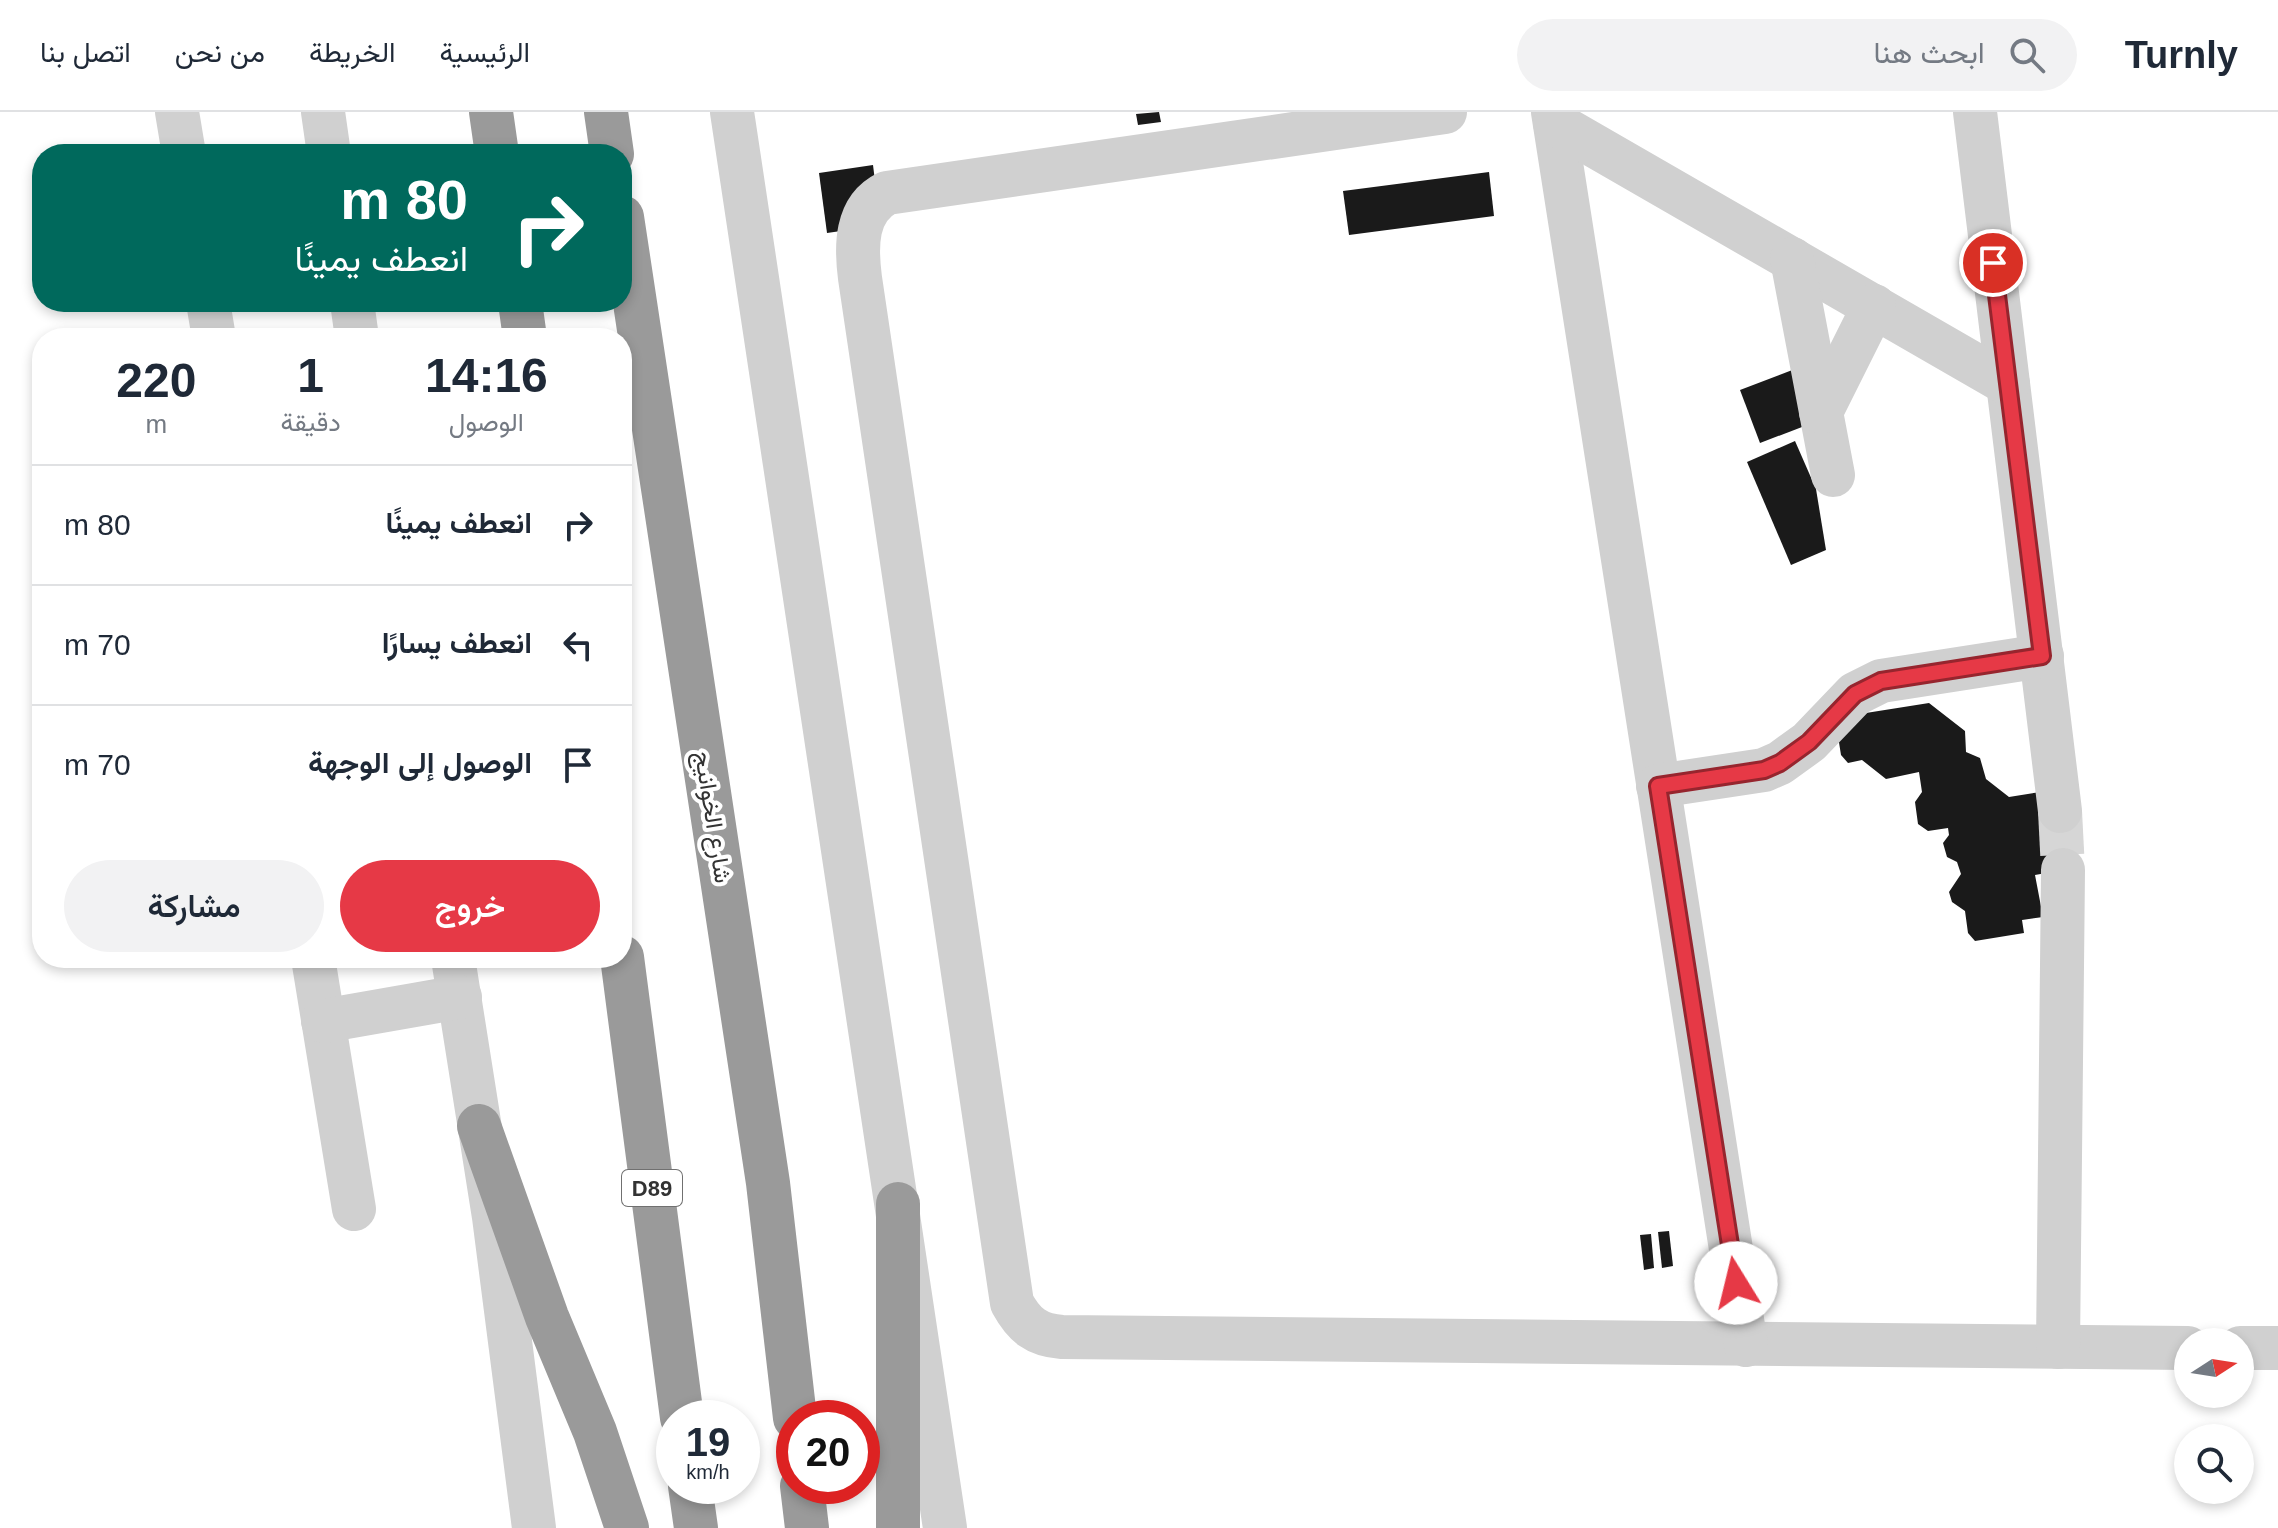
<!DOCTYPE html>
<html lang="ar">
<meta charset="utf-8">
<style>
:root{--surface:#fff;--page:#f2f2f3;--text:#1f2937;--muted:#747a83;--line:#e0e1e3;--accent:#e63946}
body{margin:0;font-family:Arial,Vazirmatn,sans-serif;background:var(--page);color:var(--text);direction:rtl;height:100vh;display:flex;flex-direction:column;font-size:30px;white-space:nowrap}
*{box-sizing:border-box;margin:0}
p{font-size:26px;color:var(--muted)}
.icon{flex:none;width:44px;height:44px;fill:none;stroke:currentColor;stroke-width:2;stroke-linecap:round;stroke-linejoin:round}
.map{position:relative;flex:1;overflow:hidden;direction:ltr}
.panel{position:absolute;left:32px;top:216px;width:600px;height:640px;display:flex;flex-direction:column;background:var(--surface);border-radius:32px;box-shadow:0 4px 12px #0003;direction:rtl}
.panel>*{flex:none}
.top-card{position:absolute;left:32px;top:32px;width:600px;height:168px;border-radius:32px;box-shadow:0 4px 12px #0003;direction:rtl;background:#00695c;color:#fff;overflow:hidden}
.needle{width:52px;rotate:78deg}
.tools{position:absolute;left:2174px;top:1216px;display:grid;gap:16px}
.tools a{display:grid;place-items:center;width:80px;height:80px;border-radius:50%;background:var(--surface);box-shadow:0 4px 12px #0003;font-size:40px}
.speed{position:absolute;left:656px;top:1288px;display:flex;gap:16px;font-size:40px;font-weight:700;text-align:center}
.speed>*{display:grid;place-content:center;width:104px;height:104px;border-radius:50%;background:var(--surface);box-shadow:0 4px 12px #0003;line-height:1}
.speed small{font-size:20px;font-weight:400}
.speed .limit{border:12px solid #d22;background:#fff;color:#111}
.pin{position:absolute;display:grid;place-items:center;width:68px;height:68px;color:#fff;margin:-34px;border:4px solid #fff;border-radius:50%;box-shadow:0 2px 8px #0007}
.me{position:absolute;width:88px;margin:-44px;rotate:351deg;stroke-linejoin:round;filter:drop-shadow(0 0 6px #0008)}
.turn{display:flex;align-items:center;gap:28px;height:168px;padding:0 32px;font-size:36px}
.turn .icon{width:104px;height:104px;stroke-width:2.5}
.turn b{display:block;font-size:56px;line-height:68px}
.eta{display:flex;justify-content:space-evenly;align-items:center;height:136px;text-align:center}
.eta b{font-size:48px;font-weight:600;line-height:56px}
.action{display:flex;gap:16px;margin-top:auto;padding:16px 32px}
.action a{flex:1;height:92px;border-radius:48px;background:var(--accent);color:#fff;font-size:32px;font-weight:600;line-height:92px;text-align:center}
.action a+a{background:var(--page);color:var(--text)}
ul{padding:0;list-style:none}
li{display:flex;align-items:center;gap:24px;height:120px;padding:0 32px;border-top:2px solid var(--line)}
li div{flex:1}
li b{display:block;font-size:30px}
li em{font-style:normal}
header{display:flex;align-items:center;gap:48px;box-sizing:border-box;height:112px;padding:0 40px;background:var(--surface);border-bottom:2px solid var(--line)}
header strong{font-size:38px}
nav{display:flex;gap:44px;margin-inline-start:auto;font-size:28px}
.search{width:560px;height:72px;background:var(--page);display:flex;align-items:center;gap:20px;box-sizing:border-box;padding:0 28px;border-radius:44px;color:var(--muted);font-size:30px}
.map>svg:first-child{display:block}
.building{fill:#1a1a1a}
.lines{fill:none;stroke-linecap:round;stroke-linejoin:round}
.minor-tunnel{stroke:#d6d6d6;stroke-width:44;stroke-dasharray:44 22;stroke-linecap:butt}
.minor{stroke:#d0d0d0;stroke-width:44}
.highway{stroke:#9a9a9a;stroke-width:44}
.route-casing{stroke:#96252e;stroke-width:20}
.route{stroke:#e63946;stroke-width:14}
.labels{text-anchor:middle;stroke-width:8;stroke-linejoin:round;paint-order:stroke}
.shield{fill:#fff;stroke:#707070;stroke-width:2}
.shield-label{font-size:22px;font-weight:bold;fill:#333}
.street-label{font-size:24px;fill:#333;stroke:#fff}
</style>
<header>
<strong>Turnly</strong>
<div class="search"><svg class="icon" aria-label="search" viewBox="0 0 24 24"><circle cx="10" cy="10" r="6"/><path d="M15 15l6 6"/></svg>ابحث هنا</div>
<nav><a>الرئيسية</a><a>الخريطة</a><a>من نحن</a><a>اتصل بنا</a></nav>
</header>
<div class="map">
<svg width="2278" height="1416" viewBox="0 0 2278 1416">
<rect width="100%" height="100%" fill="#fff"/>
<g class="building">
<polygon points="1159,0 1161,10 1138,13 1136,2"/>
<polygon points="873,53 876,77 848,118 827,121 819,61"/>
<polygon points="1489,60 1494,104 1349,123 1343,79"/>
<polygon points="1795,257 1815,310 1760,331 1740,278"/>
<polygon points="1795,329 1816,377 1826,438 1791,453 1747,350"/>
<polygon points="1929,591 1965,619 1966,640 1980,646 1986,667 2009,685 2047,679 2069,698 2074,734 2067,735 2069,752 2063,758 2035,763 2043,805 2022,808 2024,821 1975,829 1968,821 1965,799 1952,790 1949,780 1961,762 1957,750 1947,745 1943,731 1949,723 1948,716 1928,719 1918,712 1915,690 1922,680 1919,660 1886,667 1862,648 1848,651 1841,643 1837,618 1847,604"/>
<polygon points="1669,1119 1673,1154 1662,1156 1658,1120"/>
<polygon points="1651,1122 1654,1156 1644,1158 1640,1123"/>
</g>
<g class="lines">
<polyline class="minor-tunnel" points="2060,699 2063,758"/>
<g class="minor">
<polyline points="177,0 184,42"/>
<polyline points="323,0 329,42"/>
<polyline points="732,0 945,1416"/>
<path d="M1445,0L887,81C855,97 856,135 860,166L1012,1191C1024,1213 1036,1223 1062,1225L2188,1236"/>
<polyline points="1553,0 1746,1233"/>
<polyline points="1975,0 2060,699"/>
<polyline points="1555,11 2008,272"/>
<polyline points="1792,147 1833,363"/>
<polyline points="208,190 214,226"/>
<polyline points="352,190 357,226"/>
<polyline points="1821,300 1874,194"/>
<polyline points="1658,674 1764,658 1780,651 1809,630 1855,582 1881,569 2042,544"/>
<polyline points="313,846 354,1097"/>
<polyline points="453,846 494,1105 534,1416"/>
<polyline points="323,909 460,885"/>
<polyline points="2058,1235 2063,758"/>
<polyline points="2240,1236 2278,1236"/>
</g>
<g class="highway">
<polyline points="491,0 497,42"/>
<polyline points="606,0 612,42"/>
<polyline points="622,105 768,1071 795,1306"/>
<polyline points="520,190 525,226"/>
<polyline points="622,845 682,1306"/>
<polyline points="479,1014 547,1205 595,1320 627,1416"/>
<polyline points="898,1092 898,1416"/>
<polyline points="690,1374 696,1416"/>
<polyline points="802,1374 807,1416"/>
</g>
</g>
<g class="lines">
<g class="route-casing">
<polyline id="route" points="1736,1171 1658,674 1764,658 1780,651 1809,630 1855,582 1881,569 2042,544 1993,151"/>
</g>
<use href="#route" class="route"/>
</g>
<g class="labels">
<rect class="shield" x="622" y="1058" width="60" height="36" rx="6"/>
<g class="shield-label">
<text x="652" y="1084">D89</text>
</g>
<g class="street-label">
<text transform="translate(713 705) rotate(81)" y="8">شارع الخوانيج</text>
</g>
</g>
</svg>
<div class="tools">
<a><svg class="needle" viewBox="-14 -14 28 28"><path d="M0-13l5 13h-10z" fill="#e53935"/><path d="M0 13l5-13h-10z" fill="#747a83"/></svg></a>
<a><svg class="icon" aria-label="search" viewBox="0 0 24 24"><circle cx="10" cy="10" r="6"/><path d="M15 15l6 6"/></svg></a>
</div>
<div class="speed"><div>19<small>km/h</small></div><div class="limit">20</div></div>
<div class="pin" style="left:1993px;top:151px;background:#d93025"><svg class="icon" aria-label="arrive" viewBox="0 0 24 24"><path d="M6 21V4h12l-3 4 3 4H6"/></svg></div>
<svg class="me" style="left:1736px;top:1171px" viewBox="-20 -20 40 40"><circle r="19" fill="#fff"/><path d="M0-13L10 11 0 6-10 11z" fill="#e63946"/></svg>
<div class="top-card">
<div class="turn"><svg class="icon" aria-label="right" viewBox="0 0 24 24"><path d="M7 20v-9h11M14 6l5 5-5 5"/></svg><div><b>80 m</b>انعطف يمينًا</div></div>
</div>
<section class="panel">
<div class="eta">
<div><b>14:16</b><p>الوصول</p></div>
<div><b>1</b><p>دقيقة</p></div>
<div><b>220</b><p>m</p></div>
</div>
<ul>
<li><svg class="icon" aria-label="right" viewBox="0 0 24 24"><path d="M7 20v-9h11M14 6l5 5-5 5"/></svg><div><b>انعطف يمينًا</b></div><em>80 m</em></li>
<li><svg class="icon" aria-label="left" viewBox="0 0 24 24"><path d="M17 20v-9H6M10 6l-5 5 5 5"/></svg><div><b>انعطف يسارًا</b></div><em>70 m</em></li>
<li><svg class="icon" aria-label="arrive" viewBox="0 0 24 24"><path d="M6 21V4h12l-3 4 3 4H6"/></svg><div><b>الوصول إلى الوجهة</b></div><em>70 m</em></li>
</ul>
<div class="action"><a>خروج</a><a>مشاركة</a></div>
</section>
</div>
